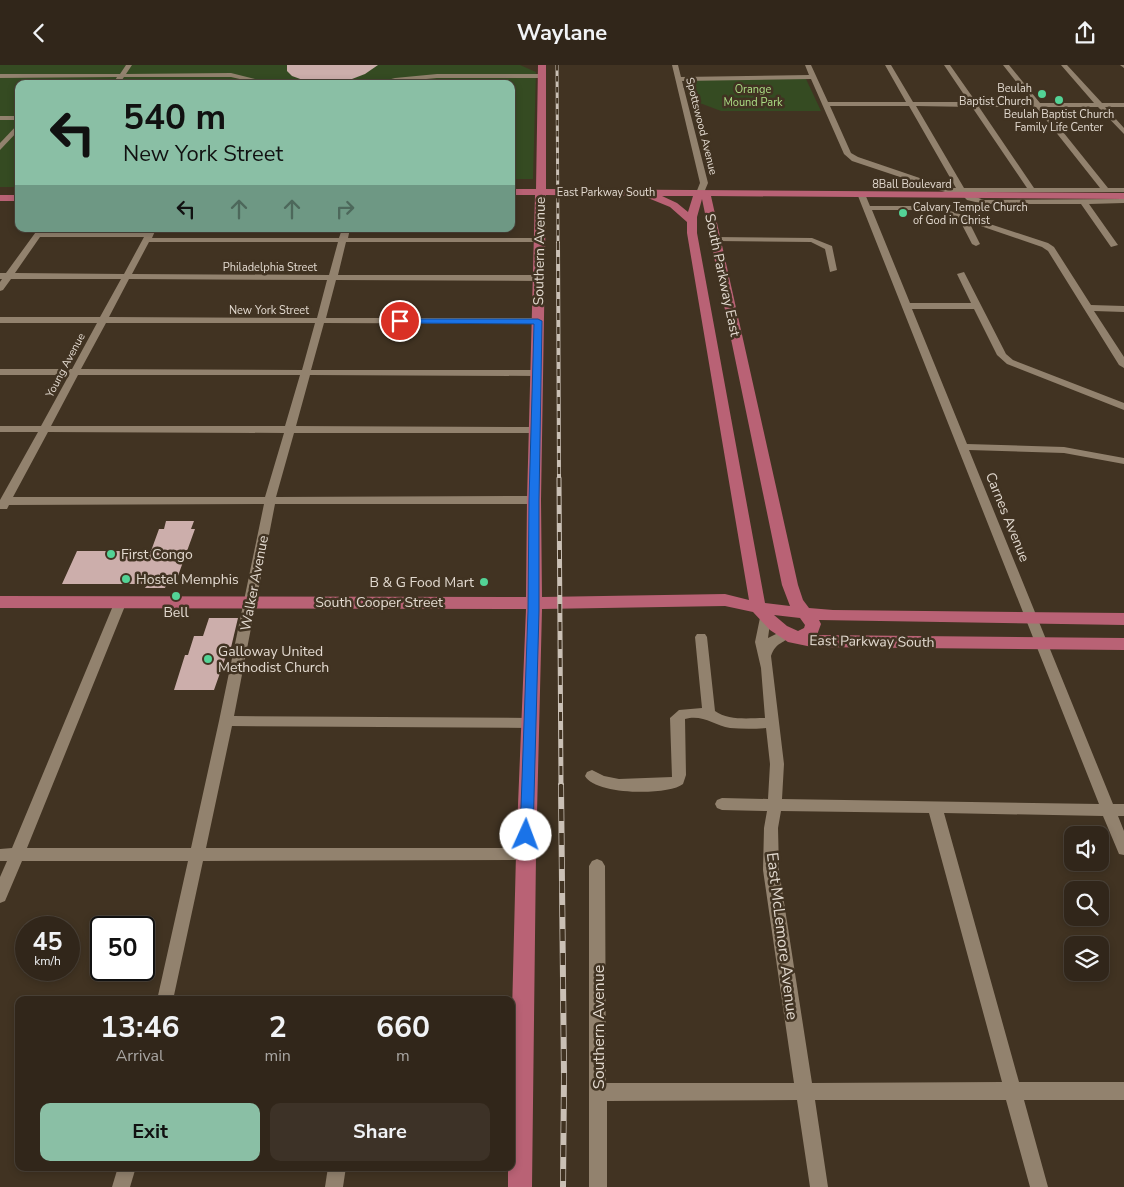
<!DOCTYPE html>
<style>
:root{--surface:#31261a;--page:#3d3227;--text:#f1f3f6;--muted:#a8a5a2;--line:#4c4339;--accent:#8abfa5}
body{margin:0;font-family:"Nunito Sans",sans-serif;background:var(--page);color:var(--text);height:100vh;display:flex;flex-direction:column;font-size:19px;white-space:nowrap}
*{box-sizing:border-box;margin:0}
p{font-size:16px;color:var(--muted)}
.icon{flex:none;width:28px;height:28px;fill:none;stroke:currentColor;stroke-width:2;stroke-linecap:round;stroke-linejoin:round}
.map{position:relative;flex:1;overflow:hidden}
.drawer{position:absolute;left:15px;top:931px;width:500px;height:175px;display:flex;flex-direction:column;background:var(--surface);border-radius:10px;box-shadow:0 2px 8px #0003,0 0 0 1px var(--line)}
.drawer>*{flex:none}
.hud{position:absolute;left:15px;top:15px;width:500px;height:152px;border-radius:10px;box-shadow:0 2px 8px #0003,0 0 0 1px var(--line);background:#8abfa5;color:#111;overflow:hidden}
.tools{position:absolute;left:1064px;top:761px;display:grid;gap:10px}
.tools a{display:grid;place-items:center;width:45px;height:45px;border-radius:10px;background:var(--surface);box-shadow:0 2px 8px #0003,0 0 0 1px var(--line);font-size:25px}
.speed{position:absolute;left:15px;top:851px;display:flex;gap:10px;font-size:25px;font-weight:700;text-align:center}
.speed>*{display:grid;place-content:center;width:65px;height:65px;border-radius:50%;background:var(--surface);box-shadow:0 2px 8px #0003,0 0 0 1px var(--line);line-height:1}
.speed small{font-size:12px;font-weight:400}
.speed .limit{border:2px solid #111;border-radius:8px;background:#fff;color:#111}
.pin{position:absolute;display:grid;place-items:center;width:42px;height:42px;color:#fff;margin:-21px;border:2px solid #fff;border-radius:50%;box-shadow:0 1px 5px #0007}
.me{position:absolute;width:55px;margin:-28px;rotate:2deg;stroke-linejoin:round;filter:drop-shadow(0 0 4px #0008)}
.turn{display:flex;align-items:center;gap:18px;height:105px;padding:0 25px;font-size:22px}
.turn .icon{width:65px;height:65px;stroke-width:2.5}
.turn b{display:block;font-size:35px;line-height:42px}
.lanes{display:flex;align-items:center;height:48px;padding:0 25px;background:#0003;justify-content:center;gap:25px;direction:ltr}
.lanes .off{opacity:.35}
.eta{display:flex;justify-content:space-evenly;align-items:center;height:85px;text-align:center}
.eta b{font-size:30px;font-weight:700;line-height:35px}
.button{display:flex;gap:10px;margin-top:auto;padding:10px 25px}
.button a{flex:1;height:58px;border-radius:10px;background:var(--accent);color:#111;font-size:20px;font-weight:700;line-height:58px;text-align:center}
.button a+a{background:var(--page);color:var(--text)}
header{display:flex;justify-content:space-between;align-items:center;height:65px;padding:0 25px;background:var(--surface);font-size:22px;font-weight:700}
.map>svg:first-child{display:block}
.green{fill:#354b22}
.building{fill:#ccaeab}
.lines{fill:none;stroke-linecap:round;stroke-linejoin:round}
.minor{fill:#92826e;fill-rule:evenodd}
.major{fill:#b96275;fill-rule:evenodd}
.rail-far3-casing{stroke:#cac0b5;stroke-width:3}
.rail-far2-casing{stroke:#cac0b5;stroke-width:4}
.rail-far1-casing{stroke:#cac0b5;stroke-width:5}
.rail-casing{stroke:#cac0b5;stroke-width:6}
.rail-far3{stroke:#413322;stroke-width:2;stroke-dasharray:5.5;stroke-linecap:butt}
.rail-far2{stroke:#413322;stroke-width:2.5;stroke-dasharray:7;stroke-linecap:butt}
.rail-far1{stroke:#413322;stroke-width:3;stroke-dasharray:9;stroke-linecap:butt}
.rail{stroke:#413322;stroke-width:4.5;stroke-dasharray:12;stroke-linecap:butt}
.route{fill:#1a73e8;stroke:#114b97}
.poi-dot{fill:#53d396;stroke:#413322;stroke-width:2}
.labels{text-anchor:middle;stroke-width:5;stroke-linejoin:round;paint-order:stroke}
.far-poi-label{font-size:11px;fill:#e2d9cf;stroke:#413322;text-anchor:end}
.far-park-label{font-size:11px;fill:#acdd85;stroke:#413322}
.far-street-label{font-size:11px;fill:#e2d9cf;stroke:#413322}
.street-label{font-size:14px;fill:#e2d9cf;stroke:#413322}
.poi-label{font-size:14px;fill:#e2d9cf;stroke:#413322;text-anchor:start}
.near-street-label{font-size:16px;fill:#e2d9cf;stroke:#413322}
</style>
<header><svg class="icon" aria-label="back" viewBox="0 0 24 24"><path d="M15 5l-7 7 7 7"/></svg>Waylane<svg class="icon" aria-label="share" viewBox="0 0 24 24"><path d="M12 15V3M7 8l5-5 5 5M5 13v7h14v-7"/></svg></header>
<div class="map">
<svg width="1124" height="1122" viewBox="0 0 1124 1122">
<rect width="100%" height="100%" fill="#413322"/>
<g class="green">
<polygon points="0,0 520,0 536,7 533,114 511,114 511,19 19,19 19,122 0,122"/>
<polygon points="806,14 821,46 721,46 689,34 686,15"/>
</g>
<g class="building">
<polygon points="287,0 378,0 365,9 352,14 321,18 303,15 292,11 287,6"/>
<polygon points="166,456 194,456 191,464 195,464 175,519 166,520 165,523 145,523 147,520 144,519 62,519 77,486 151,486 159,464 164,464"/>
<polygon points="209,553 238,553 229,591 226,591 214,625 174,625 185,590 188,590 194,571 203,571"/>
</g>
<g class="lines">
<g class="minor">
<polygon points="126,0 132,0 126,9 231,8 275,19 262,19 231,12 124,12 119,19 113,19 117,12 0,13 0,9 120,9"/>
<path d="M672,0H678L681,12L809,10L805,0H811L828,37H906L885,0H891L913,37H969L944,0H950L976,37L1033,38L1003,0H1009L1040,38H1094L1061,0H1067L1102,38H1124V42H1105L1124,63V69L1098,42H1043L1108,123H1124V127H968L973,131L984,135L1124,134V138L1089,139L1118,180L1111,182L1081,139H984L967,135L959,127H945L852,96L844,89L811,14L682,16L708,118L703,130H697L696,128L700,118ZM830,41H909L956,123H949L858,92L851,88ZM916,41L972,42L1027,123H964ZM979,42H1036L1100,123H1034Z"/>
<polygon points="1120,0 1124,0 1124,3"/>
<polygon points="437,9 542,9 545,11 542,13 437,13 372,19 395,13"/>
<rect x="0" y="51" width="19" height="4"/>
<polygon points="19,58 19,65 0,85 0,78"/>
<path d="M859,129H865L870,141H935L1048,178L1054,182L1091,240L1124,241V247L1094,246L1124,292V303L1119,300L1048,186L1042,182L969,157L980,179L976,181L972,179L959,154L934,145H872L910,238H971L957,209L964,207L1006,289L1013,295L1124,338V345L1007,299L997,290L974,244H912L967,379L1064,382L1124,393V399L1064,388L969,385L1113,739H1124V751H1118L1124,766V790L1119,789L1103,751L944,748L1019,1017H1124V1035H1024L1048,1122H1030L1006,1035H815L828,1122H810L797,1035L607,1036V1122H589V801L592,796L597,794L602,796L605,801L606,1018H794L763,805L764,763L767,746L722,745L717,743L715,739L717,735L722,733L768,734L770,699L766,663C755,664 742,664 730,663C714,660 702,649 685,654L686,710L683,719C668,731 595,730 585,711L587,707L592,705L604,711L619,714L672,712L670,653L679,645L702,643L695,572L697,569H705L707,572L715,646C728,656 750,653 765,653L761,603L755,577L761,548H769L771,551L768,573L786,564L790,566L792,569C785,579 776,576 771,591L784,699L782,734L1099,739L858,131ZM781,746L929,748L1002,1017L812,1018L779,805L778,763Z"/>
<path d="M38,164H46L44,167H147L148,164H156L152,173H339L342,164H350L348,173H543L544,175L540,177H346L338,210H539L543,213L539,216L336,215L326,253H538L543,256L538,259L324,258L311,305H537L542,308L537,311L310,310L296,361L535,362L540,365L535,368H294L276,432L534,431L540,435L534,439H275L234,651L530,653L535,654L537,658L535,662L530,663L232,661L206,783H526L531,784L534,789L531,794L526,795L203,796L173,935H157L188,796H22L5,836L0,838V812L7,796H0V784L12,783L115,536L121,532L127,536L27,783H191L219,656L264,439L9,440L7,444H0V435L38,367H0V361H41L69,310H0V304H72L97,258H0V252H100L121,214H11L3,225L0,226V217L2,214H0V208H6ZM40,172H144L124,209L15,208ZM149,177H338L329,210L132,209ZM129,214L327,215L317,253L109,252ZM106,258H315L302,305L81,304ZM78,310H300L285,361H51ZM48,367L284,368L265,432H13Z"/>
<polygon points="713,172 812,173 832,181 837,205 830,207 825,184 811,177 716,176 713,176"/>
<polygon points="118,1102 136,1102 130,1122 112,1122"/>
<polygon points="328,1102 346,1102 343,1122 325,1122"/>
</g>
<g class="major">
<path d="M538,0H546V124L1124,128V134L711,131L798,520L803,535L809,543L833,545L1124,548V560L819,555L821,559L817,570L1124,573V585L812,582L788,577L770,565L753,547L725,541L542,544L536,789L532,1122H508V1102H511V988L516,789L526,544L0,543V531L526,532L527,435L535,130H511V124H536ZM546,130L647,131L648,133L670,142L687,157V168L749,535L725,529L542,532L541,435ZM662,131H693L688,147L677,138ZM702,134L782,520L790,541L765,538L697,168V152ZM774,550L800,553L805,560L804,563L798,566L787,561Z"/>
<rect x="0" y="130" width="19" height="6"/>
</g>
<g class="rail-far3-casing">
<polyline id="rail-far3" points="557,0 558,180"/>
</g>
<g class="rail-far2-casing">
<polyline id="rail-far2" points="558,178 559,414"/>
</g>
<g class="rail-far1-casing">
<polyline id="rail-far1" points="559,413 561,721"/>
</g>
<g class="rail-casing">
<polyline id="rail" points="561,720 564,1012 563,1122"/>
</g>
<use href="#rail-far3" class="rail-far3"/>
<use href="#rail-far2" class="rail-far2"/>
<use href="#rail-far1" class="rail-far1"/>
<use href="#rail" class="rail"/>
</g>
<polygon class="route" points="397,254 538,254 542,256 539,435 539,546 533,770 531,774 526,776 522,774 520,770 528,546 529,435 534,259 400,258 395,256"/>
<g class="poi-dot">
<circle cx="1042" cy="29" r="5"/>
<circle cx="1059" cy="35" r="5"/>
<circle cx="903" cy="148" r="5"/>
<circle cx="111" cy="489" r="5"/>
<circle cx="126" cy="514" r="5"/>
<circle cx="484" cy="517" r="5"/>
<circle cx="176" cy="531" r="5"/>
<circle cx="208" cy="594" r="5"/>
</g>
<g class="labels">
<g class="far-poi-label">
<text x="1032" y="27">Beulah<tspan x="1032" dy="13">Baptist Church</tspan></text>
<text x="1059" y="53" text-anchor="middle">Beulah Baptist Church<tspan x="1059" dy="13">Family Life Center</tspan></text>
<text x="913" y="146" text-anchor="start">Calvary Temple Church<tspan x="913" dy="13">of God in Christ</tspan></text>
</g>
<g class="far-park-label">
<text x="753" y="28">Orange<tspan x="753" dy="13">Mound Park</tspan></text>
</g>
<g class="far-street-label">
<text transform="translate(702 61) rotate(76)" y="4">Spottswood Avenue</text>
<text x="912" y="123">8Ball Boulevard</text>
<text x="606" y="131">East Parkway South</text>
<text x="270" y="206">Philadelphia Street</text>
<text x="269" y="249">New York Street</text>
<text transform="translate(65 300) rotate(-62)" y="4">Young Avenue</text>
</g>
<g class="street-label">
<text transform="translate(539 186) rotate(-89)" y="5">Southern Avenue</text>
<text transform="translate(723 210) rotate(78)" y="5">South Parkway East</text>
<text transform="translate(1008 452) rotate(68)" y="5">Carnes Avenue</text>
<text transform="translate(254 518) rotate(-79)" y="5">Walker Avenue</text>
<text x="379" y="542">South Cooper Street</text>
<text transform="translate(872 576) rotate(1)" y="5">East Parkway South</text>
</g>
<g class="poi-label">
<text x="121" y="494">First Congo</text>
<text x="136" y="519">Hostel Memphis</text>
<text x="474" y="522" text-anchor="end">B &amp; G Food Mart</text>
<text x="176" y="552" text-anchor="middle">Bell</text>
<text x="218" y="591">Galloway United<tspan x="218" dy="16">Methodist Church</tspan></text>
</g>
<g class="near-street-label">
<text transform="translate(783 871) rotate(83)" y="6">East McLemore Avenue</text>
<text transform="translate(598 962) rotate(-90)" y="6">Southern Avenue</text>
</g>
</g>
</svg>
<div class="tools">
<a><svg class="icon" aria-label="sound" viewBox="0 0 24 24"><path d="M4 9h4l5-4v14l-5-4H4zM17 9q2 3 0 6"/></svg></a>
<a><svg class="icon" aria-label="search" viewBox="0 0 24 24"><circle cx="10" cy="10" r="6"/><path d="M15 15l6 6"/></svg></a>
<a><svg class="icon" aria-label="layers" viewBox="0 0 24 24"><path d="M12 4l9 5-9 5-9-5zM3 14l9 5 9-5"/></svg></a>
</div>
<div class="speed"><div>45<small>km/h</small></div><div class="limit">50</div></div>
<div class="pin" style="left:400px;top:256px;background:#d93025"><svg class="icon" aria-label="arrive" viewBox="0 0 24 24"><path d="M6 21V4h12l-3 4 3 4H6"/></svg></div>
<svg class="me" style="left:526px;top:770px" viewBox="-20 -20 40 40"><circle r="19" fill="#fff"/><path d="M0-13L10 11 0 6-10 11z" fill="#1a73e8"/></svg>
<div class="hud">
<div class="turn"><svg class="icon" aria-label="left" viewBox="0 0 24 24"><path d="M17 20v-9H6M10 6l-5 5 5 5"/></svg><div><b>540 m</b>New York Street</div></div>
<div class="lanes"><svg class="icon" aria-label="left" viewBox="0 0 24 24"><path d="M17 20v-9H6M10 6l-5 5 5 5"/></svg><svg class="icon off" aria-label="ahead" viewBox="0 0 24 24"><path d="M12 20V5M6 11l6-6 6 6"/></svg><svg class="icon off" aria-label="ahead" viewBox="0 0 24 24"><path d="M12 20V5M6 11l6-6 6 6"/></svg><svg class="icon off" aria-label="right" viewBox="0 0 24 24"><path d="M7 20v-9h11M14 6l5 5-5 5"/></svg></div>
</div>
<section class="drawer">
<div class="eta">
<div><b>13:46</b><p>Arrival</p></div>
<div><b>2</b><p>min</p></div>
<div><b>660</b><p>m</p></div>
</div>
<div class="button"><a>Exit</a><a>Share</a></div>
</section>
</div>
